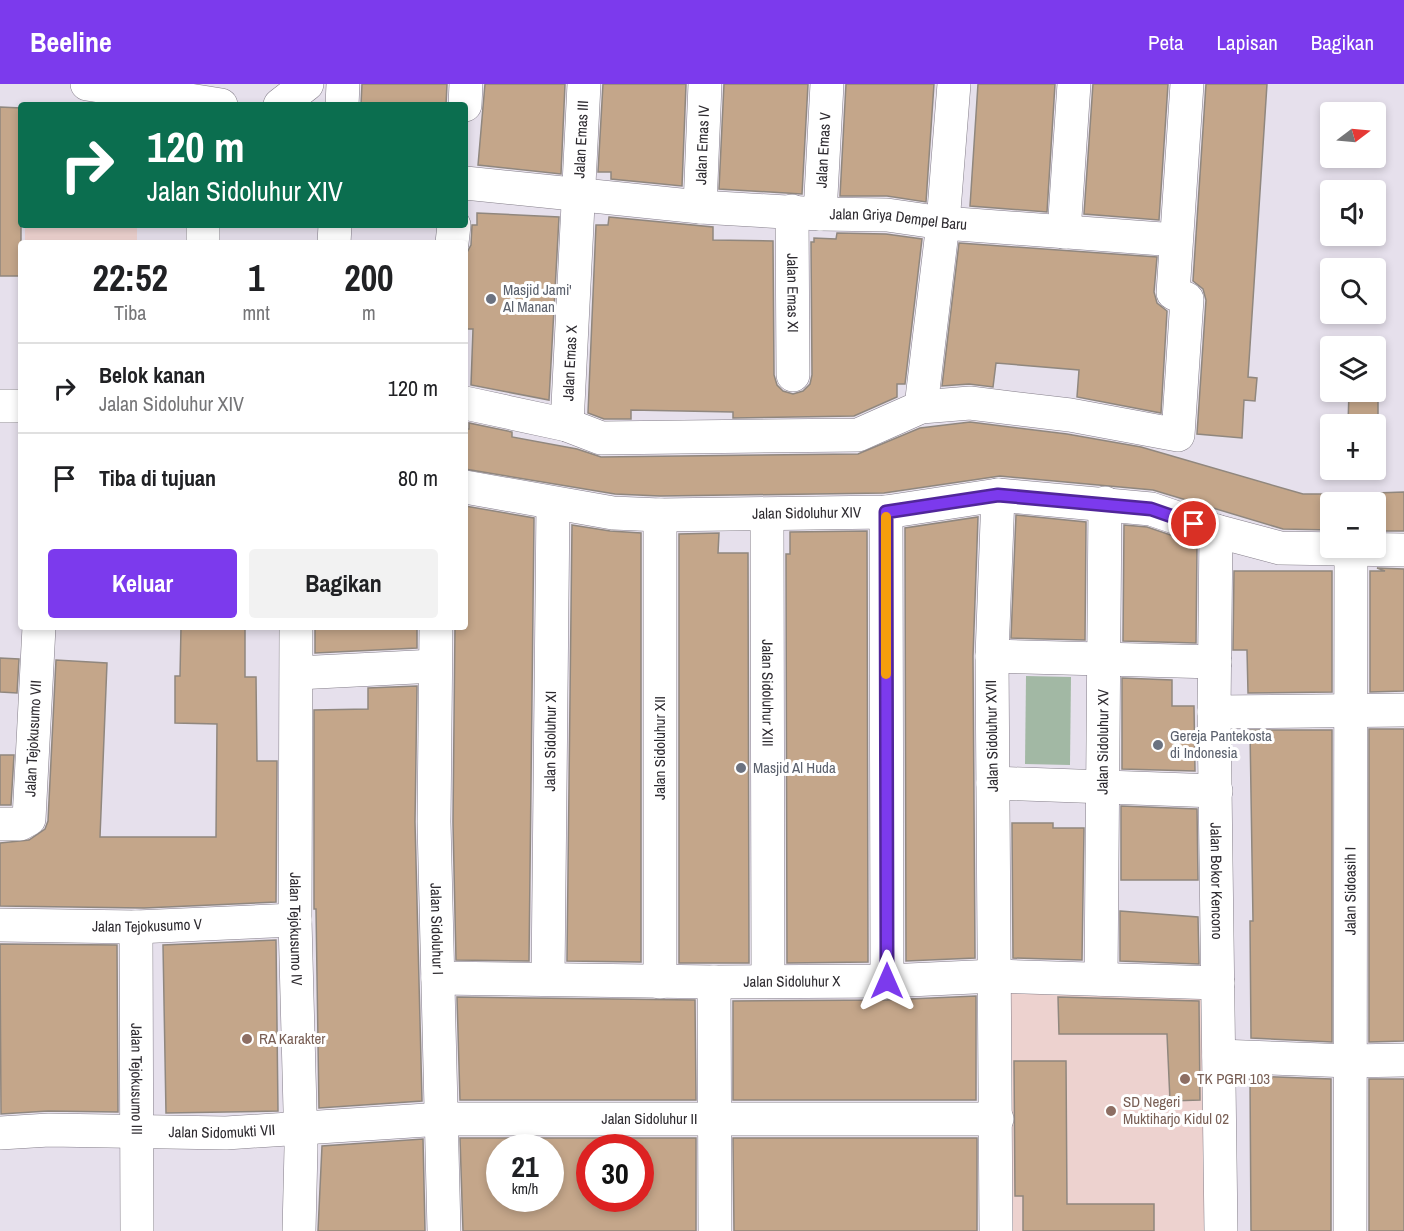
<!DOCTYPE html>
<html lang="id">
<meta charset="utf-8">
<style>
:root{--surface:#fff;--page:#f2f2f2;--text:#202124;--muted:#757577;--line:#e0e0e0;--accent:#7c3aed}
body{margin:0;font-family:"Archivo Narrow",sans-serif;background:var(--page);color:var(--text);height:100vh;display:flex;flex-direction:column;font-size:22px;white-space:nowrap}
*{box-sizing:border-box;margin:0}
p{font-size:20px;color:var(--muted)}
.icon{flex:none;width:33px;height:33px;fill:none;stroke:currentColor;stroke-width:2;stroke-linecap:round;stroke-linejoin:round}
.map{position:relative;flex:1;overflow:hidden}
.side{position:absolute;left:18px;top:156px;width:450px;height:390px;display:flex;flex-direction:column;background:var(--surface);border-radius:6px;box-shadow:0 3px 9px #0003}
.side>*{flex:none}
.top-card{position:absolute;left:18px;top:18px;width:450px;height:126px;border-radius:6px;box-shadow:0 3px 9px #0003;background:#0b6e4f;color:#fff;overflow:hidden}
.needle{width:39px;rotate:74deg}
.fabs{position:absolute;left:1320px;top:18px;display:grid;gap:12px}
.fabs a{display:grid;place-items:center;width:66px;height:66px;border-radius:6px;background:var(--surface);box-shadow:0 3px 9px #0003;font-size:30px}
.speed{position:absolute;left:486px;top:1050px;display:flex;gap:12px;font-size:30px;font-weight:700;text-align:center}
.speed>*{display:grid;place-content:center;width:78px;height:78px;border-radius:50%;background:var(--surface);box-shadow:0 3px 9px #0003;line-height:1}
.speed small{font-size:15px;font-weight:400}
.speed .limit{border:9px solid #d22;background:#fff;color:#111}
.pin{position:absolute;display:grid;place-items:center;width:51px;height:51px;color:#fff;margin:-26px;border:3px solid #fff;border-radius:50%;box-shadow:0 2px 6px #0007}
.me{position:absolute;width:66px;margin:-33px;rotate:0deg;stroke-linejoin:round;filter:drop-shadow(0 0 4px #0008)}
.turn{display:flex;align-items:center;gap:21px;height:126px;padding:0 30px;font-size:27px}
.turn .icon{width:78px;height:78px;stroke-width:2.5}
.turn b{display:block;font-size:42px;line-height:51px}
.eta{display:flex;justify-content:space-evenly;align-items:center;height:102px;text-align:center}
.eta b{font-size:36px;font-weight:700;line-height:42px}
.action{display:flex;gap:12px;margin-top:auto;padding:12px 30px}
.action a{flex:1;height:69px;border-radius:6px;background:var(--accent);color:#fff;font-size:24px;font-weight:700;line-height:69px;text-align:center}
.action a+a{background:var(--page);color:var(--text)}
ul{padding:0;list-style:none}
li{display:flex;align-items:center;gap:18px;height:90px;padding:0 30px;border-top:2px solid var(--line)}
li div{flex:1}
li b{display:block;font-size:22px}
li em{font-style:normal}
header{display:flex;align-items:center;gap:36px;box-sizing:border-box;height:84px;padding:0 30px;background:var(--accent);color:#fff}
header strong{font-size:28px}
nav{display:flex;gap:33px;margin-inline-start:auto;font-size:21px}
.map>svg:first-child{display:block}
.education{fill:#edd2cf}
.green{fill:#a2b8a4}
.building{fill:#c4a68a;stroke:#90877e;stroke-width:1.5;fill-rule:evenodd}
.lines{fill:none;stroke-linecap:round;stroke-linejoin:round}
.minor-casing{stroke:#847e89;stroke-width:34}
.minor{stroke:#fff;stroke-width:33}
.route-casing{stroke:#51269a;stroke-width:15}
.route{stroke:#7c3aed;stroke-width:10}
.slow{stroke:#f59e0b;stroke-width:10}
.worship-dot{fill:#6b7280;stroke:#fff;stroke-width:2}
.education-dot{fill:#8d6e63;stroke:#fff;stroke-width:2}
.labels{text-anchor:middle;stroke-width:6;stroke-linejoin:round;paint-order:stroke}
.street-label{font-size:15px;fill:#2e2b30;stroke:#fff}
.worship-label{font-size:15px;fill:#5b616d;stroke:#fff;text-anchor:start}
.education-label{font-size:15px;fill:#785e54;stroke:#fff;text-anchor:start}
</style>
<header>
<strong>Beeline</strong>
<nav><a>Peta</a><a>Lapisan</a><a>Bagikan</a></nav>
</header>
<div class="map">
<svg width="1404" height="1147" viewBox="0 0 1404 1147">
<rect width="100%" height="100%" fill="#e6e0ec"/>
<g class="education">
<rect x="25" y="141" width="112" height="18"/>
<polygon points="1213,905 1217,1147 1009,1147 1005,908"/>
</g>
<polygon class="green" points="1026,592 1071,593 1070,681 1025,680"/>
<g class="building">
<polygon points="362,0 447,0 446,21 361,21"/>
<polygon points="485,0 565,0 561,90 478,81"/>
<polygon points="603,0 686,0 682,102 611,95 611,88 598,88"/>
<polygon points="724,0 808,0 802,110 719,105"/>
<polygon points="846,0 934,0 926,118 887,112 840,112"/>
<polygon points="978,0 1055,0 1047,128 970,122"/>
<polygon points="1093,0 1168,0 1159,136 1084,130"/>
<polygon points="1206,0 1267,0 1248,293 1257,294 1255,317 1244,316 1242,354 1197,350 1206,216 1203,205 1193,197"/>
<polygon points="0,23 21,24 21,192 0,192"/>
<polygon points="477,129 559,133 549,316 471,301 473,245 465,245 465,172 471,161 472,141 477,141"/>
<polygon points="609,133 713,143 713,156 773,157 774,291 777,301 783,307 793,310 803,307 810,300 812,291 811,158 814,158 814,154 836,155 837,149 886,150 922,155 905,300 897,300 897,313 854,332 733,334 733,328 631,326 631,335 604,335 588,329 596,141 608,141"/>
<polygon points="959,159 1157,173 1154,208 1157,219 1167,227 1161,329 1077,313 1079,286 996,279 993,303 969,300 942,302"/>
<polygon points="1349,308 1378,308 1378,340 1348,340"/>
<polygon points="970,338 1067,350 1141,363 1303,410 1330,410 1330,446 1283,445 1153,406 1000,392 884,409 660,412 615,410 465,385 465,345 469,345 469,339 512,348 512,353 577,365 601,373 858,370 920,344"/>
<polygon points="1404,408 1404,447 1376,447 1376,409"/>
<polygon points="465,422 534,434 529,877 456,876 453,738 455,543 465,543"/>
<polygon points="1016,431 1086,438 1085,556 1011,554"/>
<polygon points="978,433 973,572 975,874 906,877 905,444"/>
<polygon points="572,441 610,447 641,449 641,878 567,877"/>
<polygon points="1124,441 1147,443 1197,460 1196,559 1123,557"/>
<polygon points="867,447 868,878 787,879 786,470 790,470 790,448"/>
<polygon points="719,449 718,469 748,469 749,879 679,879 679,450"/>
<polygon points="1377,484 1404,485 1404,607 1370,608 1370,487 1385,487"/>
<polygon points="1234,487 1332,487 1332,608 1248,609 1247,566 1233,566"/>
<polygon points="181,543 245,543 245,593 256,593 257,677 277,677 276,818 144,824 0,822 0,759 29,756 45,745 48,737 56,576 107,579 100,753 216,753 217,640 175,639 175,592 180,592"/>
<polygon points="315,543 417,543 417,564 315,569"/>
<polygon points="0,574 19,575 17,609 0,608"/>
<polygon points="1122,594 1172,596 1172,622 1194,622 1195,687 1122,685"/>
<polygon points="417,602 415,738 422,1017 319,1024 316,825 314,825 314,626 368,625 368,604"/>
<polygon points="1369,645 1404,645 1404,957 1369,958"/>
<polygon points="1250,646 1332,646 1332,958 1251,954 1250,837 1253,837"/>
<polygon points="0,671 14,671 11,721 0,721"/>
<polygon points="1121,722 1197,725 1198,796 1121,796"/>
<polygon points="1012,739 1053,739 1053,744 1084,744 1082,876 1013,874"/>
<polygon points="1120,827 1198,833 1199,880 1120,877"/>
<polygon points="276,856 278,1027 166,1029 163,861"/>
<polygon points="0,860 117,861 118,1028 48,1027 1,1030"/>
<polygon points="976,912 976,1016 733,1016 733,917 887,916"/>
<polygon points="457,913 695,916 696,1016 460,1016"/>
<polygon points="1058,913 1199,917 1200,1016 1170,1017 1167,950 1059,950"/>
<polygon points="1014,977 1066,977 1067,1120 1154,1120 1154,1147 1023,1147 1023,1112 1015,1112"/>
<polygon points="1250,992 1331,995 1331,1147 1251,1147"/>
<rect x="1369" y="995" width="35" height="152"/>
<path d="M460,1054H696V1147H463ZM500,1064H550V1114H500ZM590,1064H640V1114H590Z"/>
<polygon points="733,1054 977,1054 977,1147 734,1147"/>
<polygon points="423,1055 425,1147 318,1147 322,1062"/>
</g>
<g class="lines">
<g class="minor-casing">
<g id="minor">
<polyline points="87,0 221,21"/>
<polyline points="280,21 307,0"/>
<polyline points="342,21 343,0"/>
<polyline points="465,21 466,0"/>
<path id="s1" d="M465,99L700,123L820,130L887,131L943,139L1176,156"/>
<path id="s2" d="M700,123L705,0"/>
<path id="s3" d="M792,127L793,291"/>
<path id="s4" d="M820,130L827,0"/>
<polyline points="1064,148 1074,0"/>
<polyline points="203,159 203,141"/>
<polyline points="334,159 335,141"/>
<polyline points="452,159 454,141"/>
<polyline points="465,319 567,341 601,354 858,351 921,323 970,319 1070,331 1178,351 1187,215 1173,209 1187,0"/>
<polyline points="0,322 21,322"/>
<polyline points="921,323 943,139 954,0"/>
<path id="s5" d="M567,341L584,0"/>
<path id="s6" d="M465,403L613,429L660,431L886,428L998,411L1151,425L1216,447L1280,464L1404,466"/>
<polyline points="886,428 887,897"/>
<path id="s7" d="M767,431L768,896"/>
<path id="s8" d="M1216,447L1214,628L1221,1147"/>
<path id="s9" d="M296,543L295,836L301,1064L299,1147"/>
<path id="s10" d="M436,543L434,738L444,1147"/>
<polyline points="992,572 1215,578"/>
<polyline points="297,589 435,582"/>
<polyline points="1214,628 1404,626"/>
<polyline points="993,699 1216,707"/>
<path id="s11" d="M0,740H20L29,735L39,543"/>
<path id="s12" d="M0,841L136,843L295,836"/>
<path id="s13" d="M136,843L137,1147"/>
<path id="s14" d="M438,894L714,898L887,897L995,892L1218,899"/>
<path id="s15" d="M548,895L553,420"/>
<path id="s16" d="M1101,895L1105,419"/>
<polyline points="660,898 660,431"/>
<polyline points="714,898 715,1147"/>
<polyline points="1219,972 1350,977 1404,976"/>
<path id="s17" d="M0,1049L49,1046L226,1049L442,1035H997"/>
<polyline points="996,1147 992,572 998,411"/>
<path id="s18" d="M1350,1147L1351,465"/>
</g>
</g>
<use href="#minor" class="minor"/>
</g>
<g class="lines">
<g class="route-casing">
<polyline id="route" points="887,897 886,428 998,411 1151,425 1194,440"/>
</g>
<use href="#route" class="route"/>
<polyline class="slow" points="886,433 886,590"/>
</g>
<g class="worship-dot">
<circle cx="491" cy="215" r="6"/>
<circle cx="1158" cy="661" r="6"/>
<circle cx="741" cy="684" r="6"/>
</g>
<g class="education-dot">
<circle cx="247" cy="955" r="6"/>
<circle cx="1185" cy="995" r="6"/>
<circle cx="1111" cy="1027" r="6"/>
</g>
<g class="labels">
<g class="street-label">
<text dy="5" stroke="none"><textPath href="#s5" startOffset="286">Jalan Emas III</textPath></text>
<text dy="5" stroke="none"><textPath href="#s2" startOffset="62">Jalan Emas IV</textPath></text>
<text dy="5" stroke="none"><textPath href="#s4" startOffset="64">Jalan Emas V</textPath></text>
<text dy="5" stroke="none"><textPath href="#s1" startOffset="435">Jalan Griya Dempel Baru</textPath></text>
<text dy="5" stroke="none"><textPath href="#s3" startOffset="82">Jalan Emas XI</textPath></text>
<text dy="5" stroke="none"><textPath href="#s5" startOffset="62">Jalan Emas X</textPath></text>
<text dy="5" stroke="none"><textPath href="#s6" startOffset="344">Jalan Sidoluhur XIV</textPath></text>
<text dy="5" stroke="none"><textPath href="#s7" startOffset="178">Jalan Sidoluhur XIII</textPath></text>
<text transform="translate(992 652) rotate(-91)" y="5">Jalan Sidoluhur XVII</text>
<text dy="5" stroke="none"><textPath href="#s11" startOffset="111">Jalan Tejokusumo VII</textPath></text>
<text dy="5" stroke="none"><textPath href="#s15" startOffset="238">Jalan Sidoluhur XI</textPath></text>
<text dy="5" stroke="none"><textPath href="#s16" startOffset="237">Jalan Sidoluhur XV</textPath></text>
<text transform="translate(660 664) rotate(-90)" y="5">Jalan Sidoluhur XII</text>
<text dy="5" stroke="none"><textPath href="#s8" startOffset="350">Jalan Bokor Kencono</textPath></text>
<text dy="5" stroke="none"><textPath href="#s18" startOffset="340">Jalan Sidoasih I</textPath></text>
<text dy="5" stroke="none"><textPath href="#s12" startOffset="147">Jalan Tejokusumo V</textPath></text>
<text dy="5" stroke="none"><textPath href="#s9" startOffset="302">Jalan Tejokusumo IV</textPath></text>
<text dy="5" stroke="none"><textPath href="#s10" startOffset="302">Jalan Sidoluhur I</textPath></text>
<text dy="5" stroke="none"><textPath href="#s14" startOffset="354">Jalan Sidoluhur X</textPath></text>
<text dy="5" stroke="none"><textPath href="#s13" startOffset="152">Jalan Tejokusumo III</textPath></text>
<text dy="5" stroke="none"><textPath href="#s17" startOffset="650">Jalan Sidoluhur II</textPath></text>
<text dy="5" stroke="none"><textPath href="#s17" startOffset="222">Jalan Sidomukti VII</textPath></text>
</g>
<g class="worship-label">
<text x="503" y="211">Masjid Jami'<tspan x="503" dy="17">Al Manan</tspan></text>
<text x="1170" y="657">Gereja Pantekosta<tspan x="1170" dy="17">di Indonesia</tspan></text>
<text x="753" y="689">Masjid Al Huda</text>
</g>
<g class="education-label">
<text x="259" y="960">RA Karakter</text>
<text x="1197" y="1000">TK PGRI 103</text>
<text x="1123" y="1023">SD Negeri<tspan x="1123" dy="17">Muktiharjo Kidul 02</tspan></text>
</g>
</g>
</svg>
<div class="fabs">
<a><svg class="needle" viewBox="-14 -14 28 28"><path d="M0-13l5 13h-10z" fill="#e53935"/><path d="M0 13l5-13h-10z" fill="#757577"/></svg></a>
<a><svg class="icon" aria-label="sound" viewBox="0 0 24 24"><path d="M4 9h4l5-4v14l-5-4H4zM17 9q2 3 0 6"/></svg></a>
<a><svg class="icon" aria-label="search" viewBox="0 0 24 24"><circle cx="10" cy="10" r="6"/><path d="M15 15l6 6"/></svg></a>
<a><svg class="icon" aria-label="layers" viewBox="0 0 24 24"><path d="M12 4l9 5-9 5-9-5zM3 14l9 5 9-5"/></svg></a>
<a>+</a>
<a>−</a>
</div>
<div class="speed"><div>21<small>km/h</small></div><div class="limit">30</div></div>
<div class="pin" style="left:1194px;top:440px;background:#d93025"><svg class="icon" aria-label="arrive" viewBox="0 0 24 24"><path d="M6 21V4h12l-3 4 3 4H6"/></svg></div>
<svg class="me" style="left:887px;top:897px" viewBox="-20 -20 40 40"><path d="M0-17L14 15 0 8-14 15z" fill="#7c3aed" stroke="#fff" stroke-width="4"/></svg>
<div class="top-card">
<div class="turn"><svg class="icon" aria-label="right" viewBox="0 0 24 24"><path d="M7 20v-9h11M14 6l5 5-5 5"/></svg><div><b>120 m</b>Jalan Sidoluhur XIV</div></div>
</div>
<section class="side">
<div class="eta">
<div><b>22:52</b><p>Tiba</p></div>
<div><b>1</b><p>mnt</p></div>
<div><b>200</b><p>m</p></div>
</div>
<ul>
<li><svg class="icon" aria-label="right" viewBox="0 0 24 24"><path d="M7 20v-9h11M14 6l5 5-5 5"/></svg><div><b>Belok kanan</b><p>Jalan Sidoluhur XIV</p></div><em>120 m</em></li>
<li><svg class="icon" aria-label="arrive" viewBox="0 0 24 24"><path d="M6 21V4h12l-3 4 3 4H6"/></svg><div><b>Tiba di tujuan</b></div><em>80 m</em></li>
</ul>
<div class="action"><a>Keluar</a><a>Bagikan</a></div>
</section>
</div>
